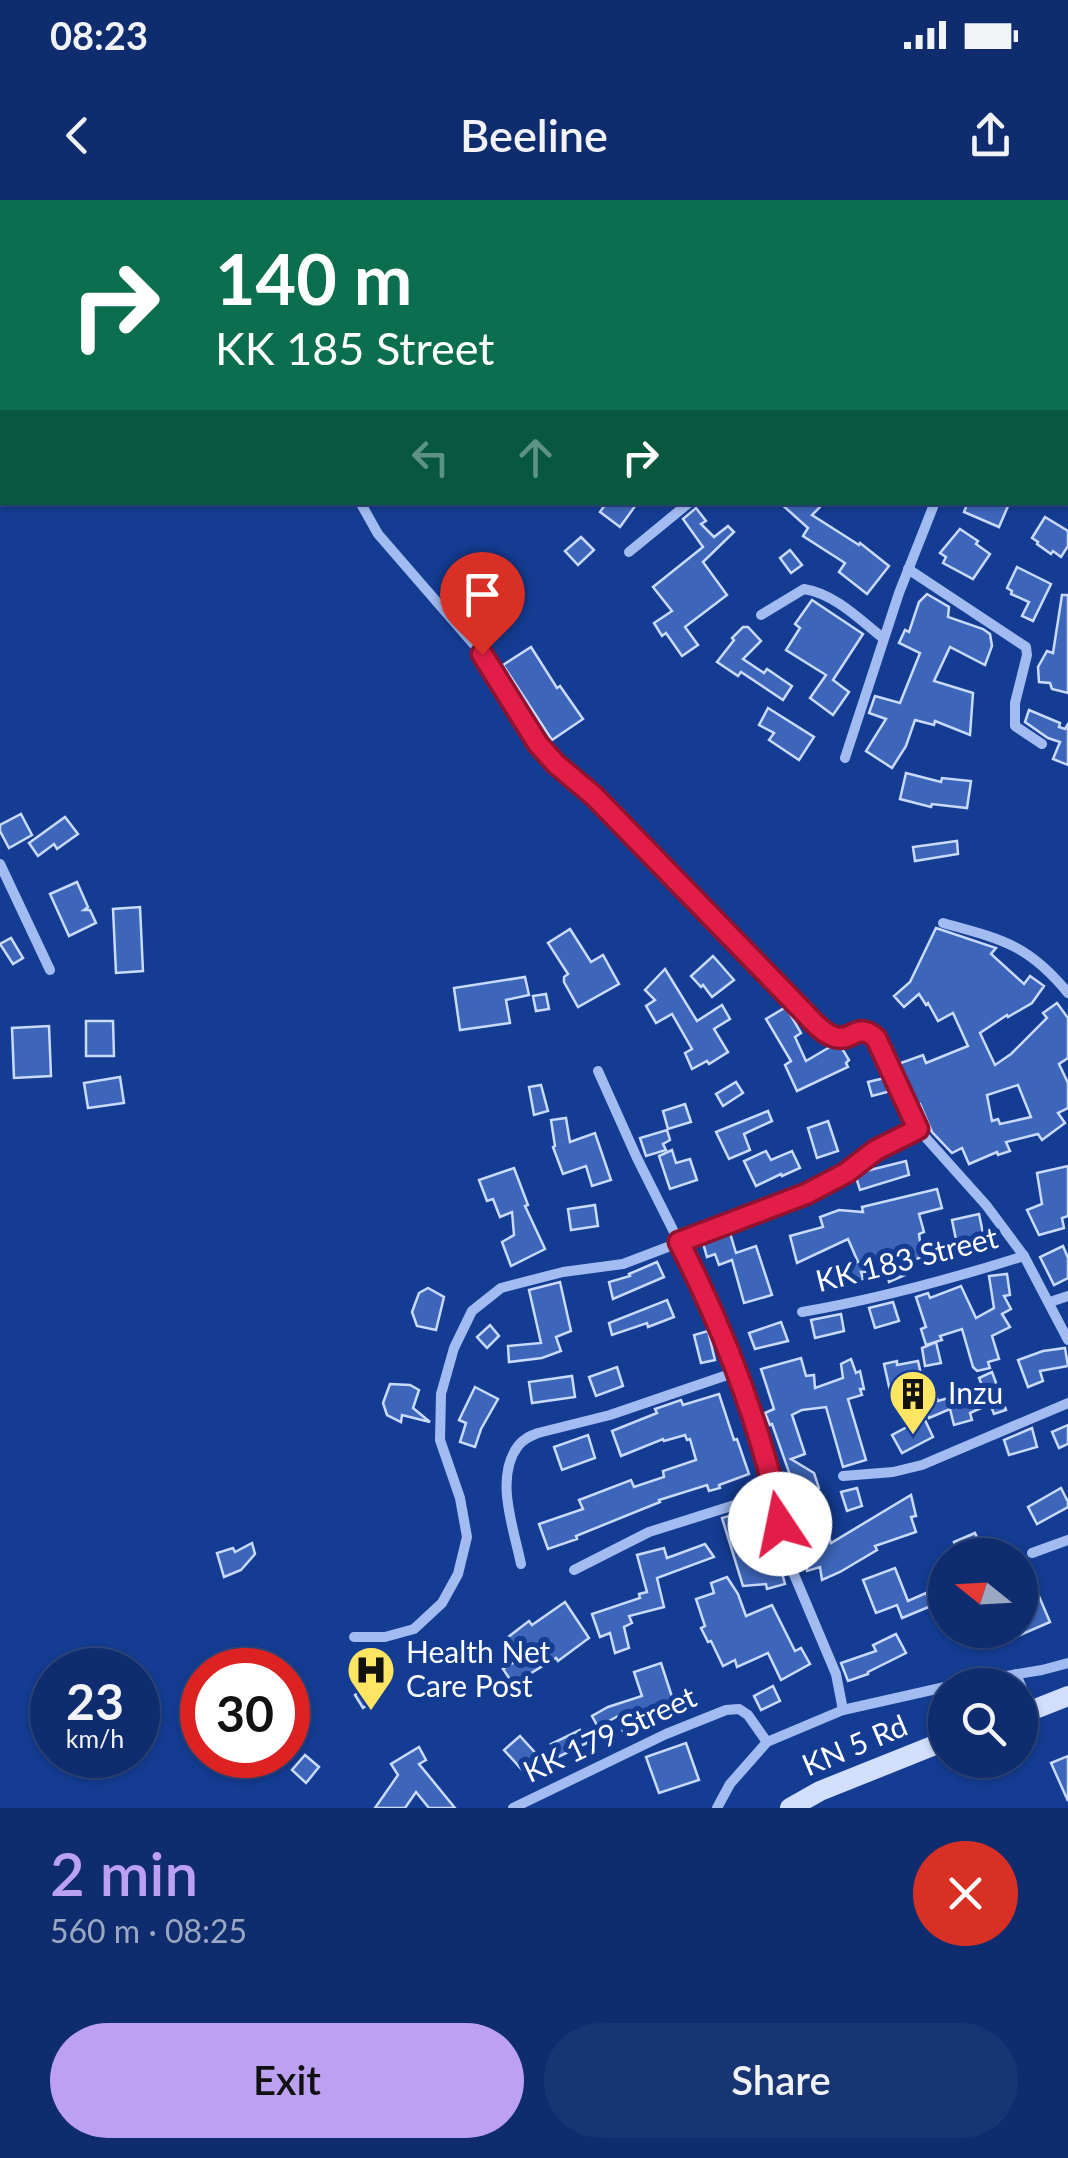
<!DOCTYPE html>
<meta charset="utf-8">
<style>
:root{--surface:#0f2d6e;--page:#183573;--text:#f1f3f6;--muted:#9ba8c2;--line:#2f4981;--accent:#bca0f2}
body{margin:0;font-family:Lato,sans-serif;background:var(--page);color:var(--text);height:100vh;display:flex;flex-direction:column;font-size:38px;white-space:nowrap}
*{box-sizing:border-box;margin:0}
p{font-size:32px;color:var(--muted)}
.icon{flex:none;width:55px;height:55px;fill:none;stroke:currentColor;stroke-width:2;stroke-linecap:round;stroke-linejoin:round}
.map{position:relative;height:1608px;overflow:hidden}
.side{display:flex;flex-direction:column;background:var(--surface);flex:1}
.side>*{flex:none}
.banner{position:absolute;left:0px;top:0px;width:1070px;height:305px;box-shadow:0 2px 8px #0004,0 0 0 2px var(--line);background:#0b6e4f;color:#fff;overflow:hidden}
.needle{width:65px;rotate:288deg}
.controls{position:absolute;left:928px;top:1338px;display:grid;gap:20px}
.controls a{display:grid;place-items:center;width:110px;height:110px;border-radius:50%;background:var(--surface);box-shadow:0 2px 8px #0004,0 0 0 2px var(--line);font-size:50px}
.speed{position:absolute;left:30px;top:1448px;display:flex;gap:20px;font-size:50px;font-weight:700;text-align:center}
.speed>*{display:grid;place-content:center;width:130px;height:130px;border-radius:50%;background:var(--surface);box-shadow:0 2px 8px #0004,0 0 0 2px var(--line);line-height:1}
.speed small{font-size:25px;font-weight:400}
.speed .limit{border:15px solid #d22;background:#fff;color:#111}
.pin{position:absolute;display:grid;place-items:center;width:85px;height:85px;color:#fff;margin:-102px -42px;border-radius:50% 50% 50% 0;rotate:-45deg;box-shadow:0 0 10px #0007}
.pin .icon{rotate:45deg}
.me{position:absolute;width:110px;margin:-55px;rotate:349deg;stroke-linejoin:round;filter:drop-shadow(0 0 8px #0008)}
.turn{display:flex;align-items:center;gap:35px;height:210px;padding:0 50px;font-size:45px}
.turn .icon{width:130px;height:130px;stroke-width:2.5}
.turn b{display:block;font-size:70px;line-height:85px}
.lanes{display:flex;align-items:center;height:95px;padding:0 50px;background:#0003;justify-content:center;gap:50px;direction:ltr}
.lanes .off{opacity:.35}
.round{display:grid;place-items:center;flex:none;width:105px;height:105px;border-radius:52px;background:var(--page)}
.head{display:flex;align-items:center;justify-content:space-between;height:170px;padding:0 50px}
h1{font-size:60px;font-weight:600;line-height:75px;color:var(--accent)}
.primary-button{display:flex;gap:20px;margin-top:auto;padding:20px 50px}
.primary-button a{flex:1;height:115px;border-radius:60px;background:var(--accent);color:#111;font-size:40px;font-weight:600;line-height:115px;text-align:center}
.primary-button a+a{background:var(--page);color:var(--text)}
.status{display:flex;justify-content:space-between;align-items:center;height:70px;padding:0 50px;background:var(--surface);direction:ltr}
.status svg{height:28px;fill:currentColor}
header{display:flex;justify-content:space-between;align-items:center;height:130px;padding:0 50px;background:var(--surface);font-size:45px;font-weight:600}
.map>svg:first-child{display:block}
.building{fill:#3d66ba;stroke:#c9dafc;stroke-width:2.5;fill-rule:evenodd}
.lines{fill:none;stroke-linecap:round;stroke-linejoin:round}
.street{stroke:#a2bcf1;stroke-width:10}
.secondary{stroke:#d1defc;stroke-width:20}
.route-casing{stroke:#92132f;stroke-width:25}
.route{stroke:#e11d48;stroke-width:18}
.labels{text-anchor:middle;stroke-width:10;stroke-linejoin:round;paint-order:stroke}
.street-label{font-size:30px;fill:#fff;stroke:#143c92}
.poi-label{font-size:30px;fill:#fff;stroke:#143c92;text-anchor:start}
</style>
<div class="status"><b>08:23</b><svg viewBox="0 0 49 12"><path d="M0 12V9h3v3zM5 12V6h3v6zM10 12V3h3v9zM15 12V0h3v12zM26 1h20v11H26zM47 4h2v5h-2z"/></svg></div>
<header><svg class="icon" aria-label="back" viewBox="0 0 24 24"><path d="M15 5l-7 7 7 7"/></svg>Beeline<svg class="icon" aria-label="share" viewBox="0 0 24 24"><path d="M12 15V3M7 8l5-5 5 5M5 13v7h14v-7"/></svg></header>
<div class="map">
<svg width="1068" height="1608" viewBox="0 0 1068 1608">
<rect width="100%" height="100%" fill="#143c92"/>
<g class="building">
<polygon points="607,302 638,302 620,327 600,312"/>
<polygon points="779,302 825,302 812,315 859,345 860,343 889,366 867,394 839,372 845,363 803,336 808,328"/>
<polygon points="968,302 1000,302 1008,306 999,327 964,312"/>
<polygon points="696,308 706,321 701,324 714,337 728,326 734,332 703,362 727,395 685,427 698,445 682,456 666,433 662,436 654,423 672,411 653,387 703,347 683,319"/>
<polygon points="1045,317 1068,331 1068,346 1061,357 1053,351 1051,354 1037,344 1038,342 1032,338"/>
<polygon points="960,329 978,341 976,344 990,354 973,379 943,363 946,357 940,353"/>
<polygon points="581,337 594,350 578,365 565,351"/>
<polygon points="790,350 802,365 791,373 780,358"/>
<polygon points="1017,367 1051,384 1033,421 1022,416 1029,402 1011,394 1012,391 1007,388"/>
<polygon points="927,394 949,407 948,417 983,429 990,434 992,446 985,465 950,447 934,481 973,493 970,535 935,521 934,525 915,520 906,546 892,568 866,551 886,519 869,513 875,496 900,503 920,453 899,443 905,430 909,432 919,402"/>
<polygon points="1062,395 1068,395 1068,493 1052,489 1050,483 1039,482 1038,467 1047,451 1053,453"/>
<polygon points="812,400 863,434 833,480 849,492 833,515 810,498 826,475 786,450 800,428 795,424"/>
<polygon points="743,427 748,427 761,441 743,459 764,473 767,469 792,486 783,500 741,472 738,476 717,462 734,440 732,438"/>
<polygon points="531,447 557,488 560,486 583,519 552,540 503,465"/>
<polygon points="768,508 814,537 799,560 769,540 774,533 759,525"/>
<polygon points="1029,510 1060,523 1059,527 1065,529 1068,524 1068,565 1053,559 1060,542 1048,538 1025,522"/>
<polygon points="906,573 941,582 942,578 971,581 967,608 932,604 931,607 900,599"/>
<polygon points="21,614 32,635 9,648 0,631 0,625"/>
<polygon points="65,617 78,634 57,649 54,644 38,656 29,643"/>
<polygon points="957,641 958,654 915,661 913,647"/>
<polygon points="77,682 88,707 84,710 90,710 96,723 69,736 50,694"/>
<polygon points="140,707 143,771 116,773 113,709"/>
<path d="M936,728L996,748L991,754L1024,784L1030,776L1044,786L1032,803L1008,817L1007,815L980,833L995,865L1011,854L1047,818L1043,813L1057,803L1068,818V858L1059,864L1068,883V908L1058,913L1065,923L1042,940L1038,934L1006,942L1010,951L998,955L997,952L969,964L962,948L952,953L932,932L920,904L917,905L898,864L923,855L926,863L968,846L953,813L938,821L928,803L926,805L919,794L904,807L894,796L910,782ZM1018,885L1031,917L1000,924L998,919L992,921L987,895Z"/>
<polygon points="570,729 591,762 603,755 619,784 578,807 564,782 564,777 568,774 548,743"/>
<polygon points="11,738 23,758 13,764 0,744"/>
<polygon points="713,756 734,780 712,797 703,785 701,787 691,776"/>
<polygon points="665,769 697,821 722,805 730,819 714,829 728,852 709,864 707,861 692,869 685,853 692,849 672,814 656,823 646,806 655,800 645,790"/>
<polygon points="525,777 529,795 506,800 510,823 460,830 454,788"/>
<polygon points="546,794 549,809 536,811 533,796"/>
<polygon points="786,807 801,833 795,837 806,861 835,844 840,845 849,860 846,863 848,867 797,891 785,865 791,861 766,819"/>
<polygon points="86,821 113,821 114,856 86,856"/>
<polygon points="49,826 51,876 14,878 12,828"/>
<polygon points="120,877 124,903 88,908 84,883"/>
<polygon points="885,878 891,891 872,896 868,882"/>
<polygon points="736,882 743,893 723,906 716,894"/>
<polygon points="541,885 548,911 534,915 529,887"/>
<polygon points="685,904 691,922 668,929 663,911"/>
<polygon points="768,911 772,921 744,934 750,950 729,959 716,932"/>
<polygon points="566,918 570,942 595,933 611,980 592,986 586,966 563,974 553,947 555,946 551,920"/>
<polygon points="828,921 838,951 817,958 808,928"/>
<polygon points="667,930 670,940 663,944 666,950 646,956 640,938"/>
<polygon points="672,950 676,963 690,959 697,980 670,989 659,956"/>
<polygon points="766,951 771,960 792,951 800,968 782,976 781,974 756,986 744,961"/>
<polygon points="906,961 909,975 860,990 856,977 862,972"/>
<polygon points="1068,966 1068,1016 1062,1018 1064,1028 1039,1035 1027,1010 1042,1004 1037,973"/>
<polygon points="514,968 528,1005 525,1006 545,1049 511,1066 502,1042 514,1035 512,1012 500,1017 493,999 487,1001 479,980"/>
<polygon points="937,989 942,1008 919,1014 924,1032 919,1034 922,1057 903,1064 905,1075 889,1082 887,1071 861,1072 863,1079 828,1089 823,1071 858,1062 848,1039 797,1063 790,1036 823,1027 820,1017 839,1010 863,1012 862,1007"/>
<polygon points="595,1005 598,1026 571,1030 568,1009"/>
<polygon points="979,1014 984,1038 957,1045 952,1020"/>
<polygon points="730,1033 736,1053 756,1046 772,1095 744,1103 732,1060 719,1065 715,1054 707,1057 703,1043"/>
<polygon points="1063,1046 1068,1058 1068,1078 1054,1085 1040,1057"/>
<polygon points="657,1062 664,1077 613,1099 609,1082 630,1076 629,1074"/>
<polygon points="1007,1074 1010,1095 1004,1096 1011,1109 1002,1114 1010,1127 992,1136 999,1159 988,1162 990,1168 977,1171 973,1167 962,1129 940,1136 942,1140 926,1145 921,1129 926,1127 916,1097 928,1093 930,1098 961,1086 976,1118 994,1108 989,1076"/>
<polygon points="560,1082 571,1131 556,1137 561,1151 542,1158 509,1162 508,1146 541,1143 529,1090"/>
<polygon points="428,1088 444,1097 436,1130 417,1126 412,1112 419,1093"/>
<polygon points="667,1100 674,1117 648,1127 647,1123 612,1135 609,1123"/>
<polygon points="893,1102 899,1121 875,1128 869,1108"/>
<polygon points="841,1114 844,1131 815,1138 811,1120"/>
<polygon points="781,1122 788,1141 755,1149 749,1133"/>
<polygon points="490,1125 499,1136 487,1148 477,1137"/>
<polygon points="708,1131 715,1160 701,1163 694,1135"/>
<polygon points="936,1142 941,1163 925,1166 922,1148"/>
<polygon points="1065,1148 1068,1166 1040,1171 1043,1181 1028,1187 1018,1160 1043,1151"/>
<polygon points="801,1158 806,1176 814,1175 815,1188 843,1178 841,1164 851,1159 856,1173 860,1171 864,1189 860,1189 862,1195 848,1199 866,1260 843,1267 826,1207 802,1210 792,1215 805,1254 791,1259 814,1273 819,1288 814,1291 831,1343 911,1295 916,1316 911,1317 916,1332 875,1346 877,1350 840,1372 822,1380 820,1367 807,1371 803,1349 796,1350 793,1336 808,1333 803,1310 789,1313 782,1277 790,1275 772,1224 770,1225 765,1213 774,1209 761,1169"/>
<polygon points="897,1161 897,1165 918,1161 923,1183 890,1191 884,1164"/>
<polygon points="617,1167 623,1186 596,1196 589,1177"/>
<polygon points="992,1172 1006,1210 994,1214 990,1204 970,1213 972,1220 954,1225 950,1209 929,1218 923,1204 937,1198 938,1201 983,1188 979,1178"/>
<polygon points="572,1176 575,1197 532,1203 529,1182"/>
<polygon points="390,1184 410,1185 419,1190 413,1208 430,1222 402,1215 401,1222 387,1215 383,1203"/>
<polygon points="475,1187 498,1199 481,1229 475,1247 460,1242 466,1223 459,1220"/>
<polygon points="719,1194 734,1240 737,1239 749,1274 719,1285 720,1288 709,1291 707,1285 659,1300 660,1302 576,1336 577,1339 548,1349 539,1324 583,1309 579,1300 631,1280 634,1287 664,1277 663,1271 696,1260 690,1239 687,1240 685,1235 664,1241 663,1239 621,1256 612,1231 657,1213 655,1209 681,1200 683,1205"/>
<polygon points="924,1218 933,1237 902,1253 892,1235"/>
<polygon points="1068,1225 1068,1244 1059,1248 1052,1232"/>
<polygon points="1032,1228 1037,1247 1009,1255 1004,1240"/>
<polygon points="588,1235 595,1258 562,1270 554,1247"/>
<polygon points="857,1288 862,1306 847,1311 841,1292"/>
<polygon points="1061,1288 1068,1302 1068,1307 1037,1324 1028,1307"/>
<polygon points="752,1309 769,1361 778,1358 785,1384 767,1389 766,1384 743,1386 722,1318"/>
<polygon points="975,1333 985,1355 960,1355 954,1342"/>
<polygon points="252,1343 255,1354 241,1370 224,1377 217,1353 233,1348 235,1352"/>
<polygon points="705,1344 714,1357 657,1378 664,1407 629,1416 632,1423 624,1427 629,1448 615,1453 610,1433 600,1437 592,1414 640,1398 639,1394 647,1392 637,1355 664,1348 667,1358"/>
<polygon points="895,1368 908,1401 926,1393 931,1406 902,1418 897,1405 876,1413 863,1380"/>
<polygon points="727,1377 738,1394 746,1416 772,1405 795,1451 801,1448 810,1464 781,1480 768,1453 737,1467 735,1460 723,1466 711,1441 708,1442 701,1428 705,1426 696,1399 714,1393 711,1383"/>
<polygon points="1038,1394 1050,1422 1020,1435 1020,1402"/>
<polygon points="565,1402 589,1438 558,1461 556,1458 513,1484 503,1469 518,1460 503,1441 529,1421 532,1425"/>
<polygon points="896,1434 906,1453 868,1472 868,1474 848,1481 841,1463 876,1451 873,1445"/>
<polygon points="661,1463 674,1503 635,1517 638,1528 623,1532 618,1516 598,1527 592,1516 608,1507 642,1496 634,1472"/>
<polygon points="375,1481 383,1494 363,1508 355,1495"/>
<polygon points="773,1486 780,1501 761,1510 754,1496"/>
<polygon points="580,1530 587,1543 558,1557 551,1544"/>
<polygon points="520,1536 540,1558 524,1572 504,1550"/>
<polygon points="686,1543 699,1580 659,1593 646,1557"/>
<polygon points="419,1547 426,1560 419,1564 455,1608 429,1608 416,1592 405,1608 375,1608 398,1575 391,1564"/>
<polygon points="305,1555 319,1567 306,1583 292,1570"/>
<polygon points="1068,1556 1068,1601 1051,1563"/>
</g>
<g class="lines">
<g class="street">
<polyline points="157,0 162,2"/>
<polyline points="409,0 411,2"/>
<polyline points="800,2 806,0"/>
<polyline points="981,2 983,0"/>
<polyline points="1068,67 1068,66"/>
<path d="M360,302L378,334L482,454L538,544L556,564L594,595L822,829C848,848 855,821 876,838L918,929L986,1005L1024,1056L1068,1140"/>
<polyline points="629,352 690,302"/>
<polyline points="908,369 1026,447 1027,455 1015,503 1015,526 1042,544"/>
<path d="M761,415L804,389C835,394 859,419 883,438"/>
<polyline points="845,558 899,393 935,302"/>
<polyline points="0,664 50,770"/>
<path d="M943,723C1001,739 1028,744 1068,793"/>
<polyline points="598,871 637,958 707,1098 739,1171 776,1292 790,1365 836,1474 843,1510"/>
<polyline points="1050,1102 1068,1096"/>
<path d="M802,1112C878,1099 951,1079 1024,1056"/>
<polyline points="843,1276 893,1272 922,1265 1068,1203"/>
<polyline points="1032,1353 1068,1340"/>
<path d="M521,1364C514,1329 494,1278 518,1246C523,1239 530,1236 538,1233L610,1215L739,1171"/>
<polyline points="574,1370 649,1332 776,1292"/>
<polyline points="354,1437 385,1437 414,1429 442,1403 458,1374 467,1337 460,1298 440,1240 441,1194 454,1148 472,1111 501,1088 563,1072 623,1064 807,994 847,973 875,950 918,929"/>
<polyline points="1016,1474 1031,1510"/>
<polyline points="951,1485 1042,1470 1068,1463"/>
<polyline points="513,1608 666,1534 726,1510 739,1509 748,1515 767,1542 843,1510 945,1487"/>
<polyline points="717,1608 730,1584 767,1542"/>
</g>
<g class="secondary">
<polyline points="839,0 841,2"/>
<polyline points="1068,217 1068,218"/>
<polyline points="1020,1515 1068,1496"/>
<polyline points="790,1608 820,1591 945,1541"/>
</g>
</g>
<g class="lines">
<g class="route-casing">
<path id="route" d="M482,454L538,544L556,564L594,596L800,808C810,818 821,833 835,837C854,842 856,821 876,838L918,929L876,950L846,973L806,994L679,1042C711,1105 737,1166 758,1234C767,1264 776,1293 780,1324"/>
</g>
<use href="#route" class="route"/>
</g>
<defs>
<g id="building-pin" transform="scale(2.5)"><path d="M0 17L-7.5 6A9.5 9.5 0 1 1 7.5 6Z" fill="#ffe562" stroke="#143c92"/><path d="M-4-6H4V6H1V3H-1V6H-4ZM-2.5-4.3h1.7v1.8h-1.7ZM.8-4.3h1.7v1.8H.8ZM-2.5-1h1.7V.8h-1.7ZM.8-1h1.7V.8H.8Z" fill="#111"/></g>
<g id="hospital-pin" transform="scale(2.5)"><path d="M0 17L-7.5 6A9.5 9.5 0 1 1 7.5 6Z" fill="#ffe562" stroke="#143c92"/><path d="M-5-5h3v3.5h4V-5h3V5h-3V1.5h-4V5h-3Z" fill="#111"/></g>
</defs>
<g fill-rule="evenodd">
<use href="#building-pin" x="913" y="1194"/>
<use href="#hospital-pin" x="371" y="1470"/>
</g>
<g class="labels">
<g class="street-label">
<text transform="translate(907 1060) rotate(-14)" y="10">KK 183 Street</text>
<text transform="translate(610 1535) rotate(-25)" y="10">KK 179 Street</text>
<text transform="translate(855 1546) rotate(-23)" y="10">KN 5 Rd</text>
</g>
<g class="poi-label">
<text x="948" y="1204">Inzu</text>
<text x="406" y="1463">Health Net<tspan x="406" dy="34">Care Post</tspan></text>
</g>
</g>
</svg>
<div class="controls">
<a><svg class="needle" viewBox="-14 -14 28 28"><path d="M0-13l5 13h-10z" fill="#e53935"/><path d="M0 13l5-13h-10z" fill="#9ba8c2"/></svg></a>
<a><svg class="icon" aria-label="search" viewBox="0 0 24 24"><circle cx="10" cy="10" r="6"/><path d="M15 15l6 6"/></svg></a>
</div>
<div class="speed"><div>23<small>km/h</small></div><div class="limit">30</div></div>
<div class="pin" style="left:482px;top:454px;background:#d93025"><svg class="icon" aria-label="arrive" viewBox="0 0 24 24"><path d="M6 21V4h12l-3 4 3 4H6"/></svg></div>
<svg class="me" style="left:780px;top:1324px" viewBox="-20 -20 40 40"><circle r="19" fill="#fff"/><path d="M0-13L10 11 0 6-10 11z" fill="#e11d48"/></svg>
<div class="banner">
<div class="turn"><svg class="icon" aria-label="right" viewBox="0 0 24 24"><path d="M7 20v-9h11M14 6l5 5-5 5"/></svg><div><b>140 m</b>KK 185 Street</div></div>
<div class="lanes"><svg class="icon off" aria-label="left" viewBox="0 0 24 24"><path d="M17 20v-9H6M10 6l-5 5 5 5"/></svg><svg class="icon off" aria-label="ahead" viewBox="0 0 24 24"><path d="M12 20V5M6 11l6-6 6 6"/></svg><svg class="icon" aria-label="right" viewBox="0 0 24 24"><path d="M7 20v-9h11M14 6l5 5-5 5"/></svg></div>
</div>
</div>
<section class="side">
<div class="head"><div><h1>2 min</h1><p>560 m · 08:25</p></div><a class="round" style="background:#d93025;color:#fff"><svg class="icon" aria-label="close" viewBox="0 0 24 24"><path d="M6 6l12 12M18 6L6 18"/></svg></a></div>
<div class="primary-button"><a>Exit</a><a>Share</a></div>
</section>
